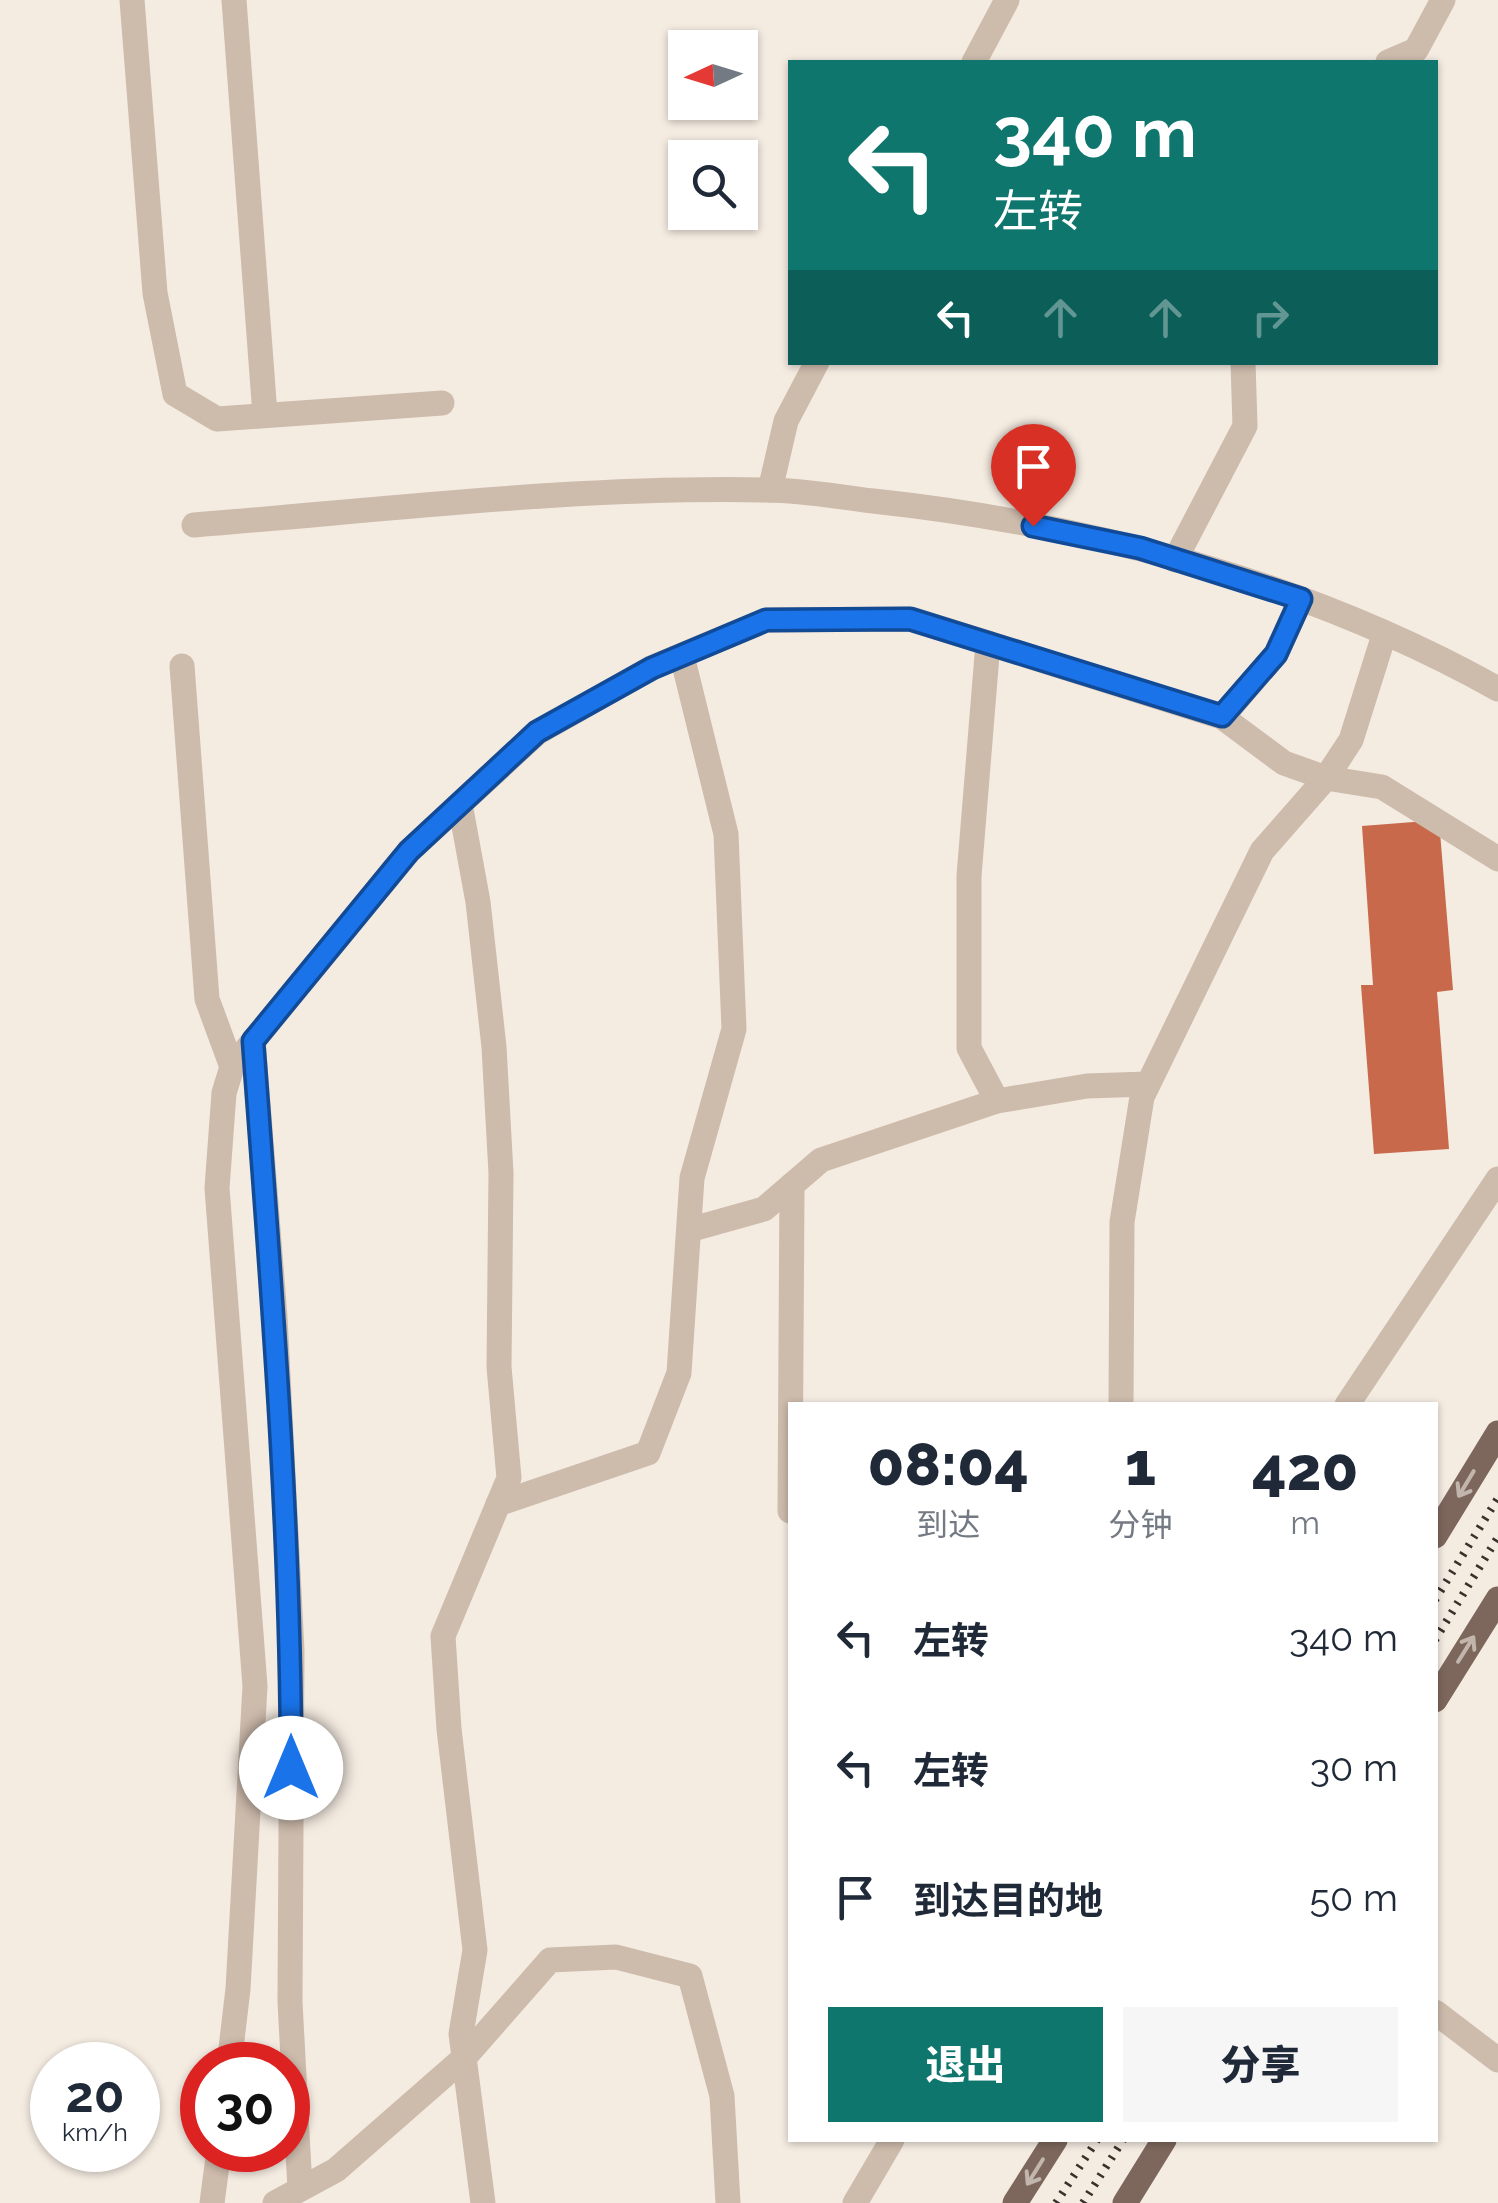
<!DOCTYPE html>
<html lang="zh">
<meta charset="utf-8">
<style>
:root{--surface:#fff;--page:#f6f6f7;--text:#1f2937;--muted:#747a83;--accent:#0f766e}
body{margin:0;font-family:Raleway,"Noto Sans SC",sans-serif;background:var(--page);color:var(--text);height:100vh;display:flex;flex-direction:column;font-size:38px;white-space:nowrap}
*{box-sizing:border-box;margin:0}
p{font-size:32px;color:var(--muted)}
.icon{flex:none;width:55px;height:55px;fill:none;stroke:currentColor;stroke-width:2;stroke-linecap:round;stroke-linejoin:round}
.map{position:relative;flex:1;overflow:hidden}
.side{position:absolute;left:788px;top:1402px;width:650px;height:740px;display:flex;flex-direction:column;background:var(--surface);border-radius:0px;box-shadow:0 2px 8px #0004}
.side>*{flex:none}
.hud{position:absolute;left:788px;top:60px;width:650px;height:305px;border-radius:0px;box-shadow:0 2px 8px #0004;background:#0f766e;color:#fff;overflow:hidden}
.needle{width:65px;rotate:266deg}
.fabs{position:absolute;left:668px;top:30px;display:grid;gap:20px}
.fabs a{display:grid;place-items:center;width:90px;height:90px;border-radius:0px;background:var(--surface);box-shadow:0 2px 8px #0004;font-size:50px}
.speed{position:absolute;left:30px;top:2042px;display:flex;gap:20px;font-size:50px;font-weight:700;text-align:center}
.speed>*{display:grid;place-content:center;width:130px;height:130px;border-radius:50%;background:var(--surface);box-shadow:0 2px 8px #0004;line-height:1}
.speed small{font-size:25px;font-weight:400}
.speed .limit{border:15px solid #d22;background:#fff;color:#111}
.pin{position:absolute;display:grid;place-items:center;width:85px;height:85px;color:#fff;margin:-102px -42px;border-radius:50% 50% 50% 0;rotate:-45deg;box-shadow:0 0 10px #0007}
.pin .icon{rotate:45deg}
.me{position:absolute;width:110px;margin:-55px;rotate:0deg;stroke-linejoin:round;filter:drop-shadow(0 0 8px #0008)}
.turn{display:flex;align-items:center;gap:35px;height:210px;padding:0 40px;font-size:45px}
.turn .icon{width:130px;height:130px;stroke-width:2.5}
.turn b{display:block;font-size:70px;line-height:85px}
.lanes{display:flex;align-items:center;height:95px;padding:0 40px;background:#0003;justify-content:center;gap:50px;direction:ltr}
.lanes .off{opacity:.35}
.eta{display:flex;justify-content:space-evenly;align-items:center;height:170px;text-align:center}
.eta b{font-size:60px;font-weight:800;line-height:70px}
.action{display:flex;gap:20px;margin-top:auto;padding:20px 40px}
.action a{flex:1;height:115px;border-radius:0px;background:var(--accent);color:#fff;font-size:40px;font-weight:800;line-height:115px;text-align:center}
.action a+a{background:var(--page);color:var(--text)}
ul{padding:0;list-style:none}
li{display:flex;align-items:center;gap:30px;height:130px;padding:0 40px}
li div{flex:1}
li b{display:block;font-size:38px}
li em{font-style:normal}
.map>svg:first-child{display:block}
.building{fill:#c8694b}
.lines{fill:none;stroke-linecap:round;stroke-linejoin:round}
.minor{stroke:#cdbbac;stroke-width:25}
.major{stroke:#7d675c;stroke-width:25}
.rail{stroke:#3b302b;stroke-width:8;stroke-dasharray:2.5 8;stroke-linecap:butt}
.oneway{stroke:#c2b5ac}
.route-casing{stroke:#114b97;stroke-width:25}
.route{stroke:#1a73e8;stroke-width:18}
</style>
<div class="map">
<svg width="1498" height="2203" viewBox="0 0 1498 2203">
<rect width="100%" height="100%" fill="#f4ebe1"/>
<polygon class="building" points="1439,820 1453,990 1437,992 1449,1149 1374,1154 1361,985 1373,985 1362,826"/>
<g class="lines">
<g class="minor">
<polyline points="132,0 155,293 175,394 217,419 442,403"/>
<polyline points="234,0 265,415"/>
<polyline points="974,62 1007,0"/>
<polyline points="1388,62 1416,50 1443,0"/>
<polyline points="770,490 786,421 817,362"/>
<path d="M194,525C384,510 577,486 768,490C802,490 838,497 873,501C1088,524 1308,583 1498,689"/>
<polyline points="1175,560 1245,426 1243,362"/>
<polyline points="988,643 969,876 969,1048 997,1101"/>
<polyline points="182,666 207,999 232,1067"/>
<polyline points="1222,717 1276,654 1301,599"/>
<polyline points="460,804 478,902 494,1047 501,1173 499,1367 509,1478 443,1636 449,1729 475,1950 461,2034 483,2203"/>
<polyline points="253,1041 275,1317 292,1651 290,2002 300,2189"/>
<polyline points="689,1230 764,1209 821,1160 997,1101 1087,1086 1148,1084"/>
<polyline points="1121,1405 1122,1222 1142,1097 1262,851 1326,778 1351,740 1384,635"/>
<polyline points="1347,1405 1498,1179"/>
<polyline points="498,1504 648,1453 679,1373 692,1178 734,1029 726,834 682,656"/>
<polyline points="790,1511 792,1185"/>
<polyline points="1435,2012 1498,2060"/>
<polyline points="229,2065 238,1989 255,1686 217,1188 224,1093 232,1067 409,851 537,733 651,668 766,620 911,619 1222,717 1284,763 1326,778 1382,787 1498,859"/>
<polyline points="212,2203 219,2150"/>
<polyline points="275,2203 336,2170 464,2058 550,1960 616,1957 690,1976 722,2096 728,2203"/>
<polyline points="855,2203 892,2140"/>
</g>
<g class="major">
<polyline points="1435,1536 1498,1433"/>
<polyline points="1435,1700 1498,1599"/>
<polyline points="1015,2203 1055,2140"/>
<polyline points="1125,2203 1164,2140"/>
</g>
<g class="rail">
<polyline points="1435,1600 1498,1498"/>
<polyline points="1435,1640 1498,1537"/>
<polyline points="1056,2203 1097,2140"/>
<polyline points="1083,2203 1123,2140"/>
</g>
</g>
<defs><path id="oneway-shaft" d="M-6 0H5M1.5-3L5.5 0L1.5 3" fill="none" stroke-width="1.6" stroke-linecap="round" stroke-linejoin="round" transform="scale(2.5)"/></defs>
<g class="oneway">
<use href="#oneway-shaft" transform="translate(1466 1484) rotate(121)"/>
<use href="#oneway-shaft" transform="translate(1466 1649) rotate(-58)"/>
<use href="#oneway-shaft" transform="translate(1035 2172) rotate(122)"/>
</g>
<g class="lines">
<g class="route-casing">
<path id="route" d="M291,1768C291,1525 271,1283 253,1041L409,851L537,732L652,668L766,620L910,619L1222,716L1276,654L1301,599L1140,548L1033,526"/>
</g>
<use href="#route" class="route"/>
</g>
</svg>
<div class="fabs">
<a><svg class="needle" viewBox="-14 -14 28 28"><path d="M0-13l5 13h-10z" fill="#e53935"/><path d="M0 13l5-13h-10z" fill="#747a83"/></svg></a>
<a><svg class="icon" aria-label="search" viewBox="0 0 24 24"><circle cx="10" cy="10" r="6"/><path d="M15 15l6 6"/></svg></a>
</div>
<div class="speed"><div>20<small>km/h</small></div><div class="limit">30</div></div>
<div class="pin" style="left:1033px;top:526px;background:#d93025"><svg class="icon" aria-label="arrive" viewBox="0 0 24 24"><path d="M6 21V4h12l-3 4 3 4H6"/></svg></div>
<svg class="me" style="left:291px;top:1768px" viewBox="-20 -20 40 40"><circle r="19" fill="#fff"/><path d="M0-13L10 11 0 6-10 11z" fill="#1a73e8"/></svg>
<div class="hud">
<div class="turn"><svg class="icon" aria-label="left" viewBox="0 0 24 24"><path d="M17 20v-9H6M10 6l-5 5 5 5"/></svg><div><b>340 m</b>左转</div></div>
<div class="lanes"><svg class="icon" aria-label="left" viewBox="0 0 24 24"><path d="M17 20v-9H6M10 6l-5 5 5 5"/></svg><svg class="icon off" aria-label="ahead" viewBox="0 0 24 24"><path d="M12 20V5M6 11l6-6 6 6"/></svg><svg class="icon off" aria-label="ahead" viewBox="0 0 24 24"><path d="M12 20V5M6 11l6-6 6 6"/></svg><svg class="icon off" aria-label="right" viewBox="0 0 24 24"><path d="M7 20v-9h11M14 6l5 5-5 5"/></svg></div>
</div>
<section class="side">
<div class="eta">
<div><b>08:04</b><p>到达</p></div>
<div><b>1</b><p>分钟</p></div>
<div><b>420</b><p>m</p></div>
</div>
<ul>
<li><svg class="icon" aria-label="left" viewBox="0 0 24 24"><path d="M17 20v-9H6M10 6l-5 5 5 5"/></svg><div><b>左转</b></div><em>340 m</em></li>
<li><svg class="icon" aria-label="left" viewBox="0 0 24 24"><path d="M17 20v-9H6M10 6l-5 5 5 5"/></svg><div><b>左转</b></div><em>30 m</em></li>
<li><svg class="icon" aria-label="arrive" viewBox="0 0 24 24"><path d="M6 21V4h12l-3 4 3 4H6"/></svg><div><b>到达目的地</b></div><em>50 m</em></li>
</ul>
<div class="action"><a>退出</a><a>分享</a></div>
</section>
</div>
